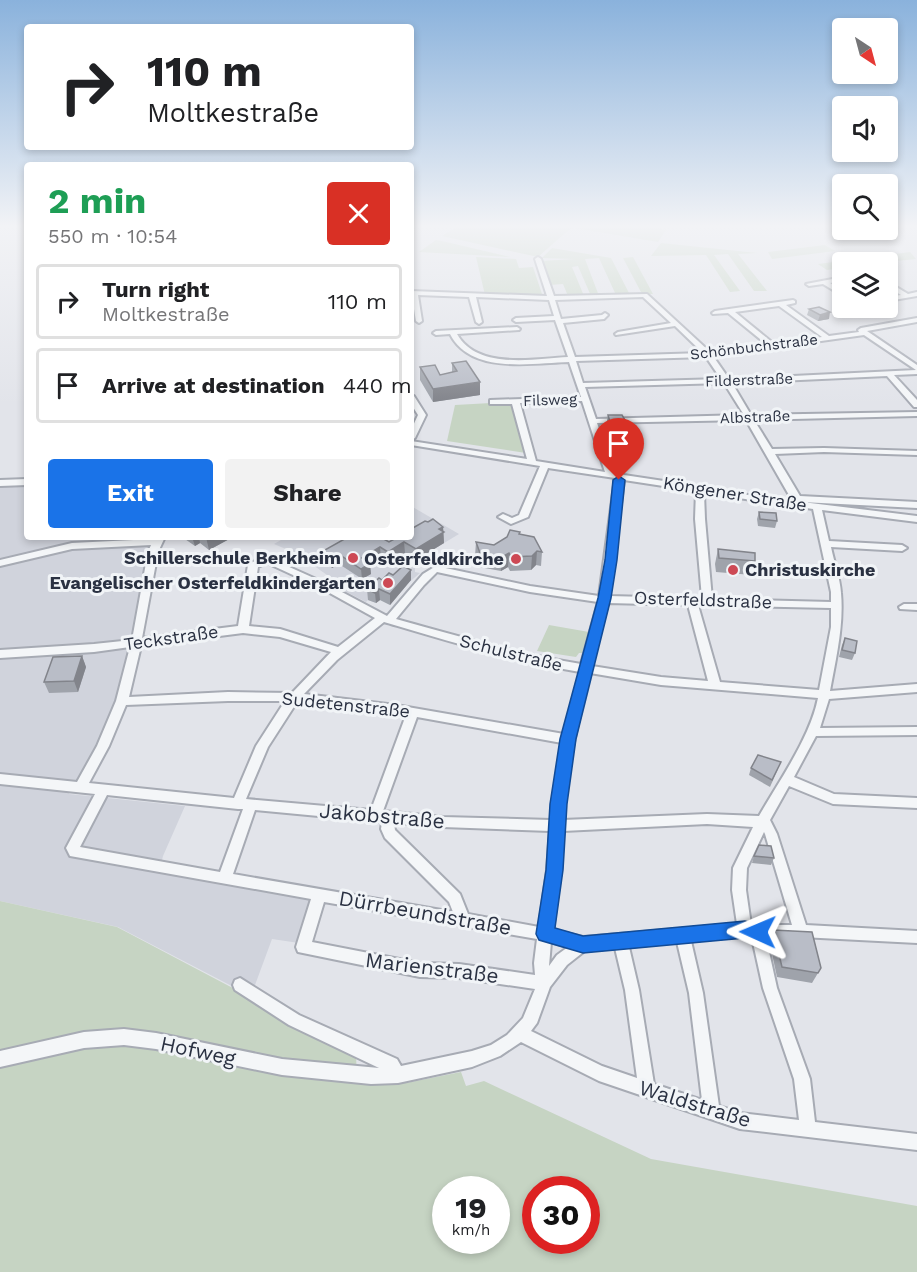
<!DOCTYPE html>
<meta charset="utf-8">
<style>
:root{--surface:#fff;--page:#f2f2f2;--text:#202124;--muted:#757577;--line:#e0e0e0;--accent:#1a73e8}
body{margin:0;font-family:"Work Sans",sans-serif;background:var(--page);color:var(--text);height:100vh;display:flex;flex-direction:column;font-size:22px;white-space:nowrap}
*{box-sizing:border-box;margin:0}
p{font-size:20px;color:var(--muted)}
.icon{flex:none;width:33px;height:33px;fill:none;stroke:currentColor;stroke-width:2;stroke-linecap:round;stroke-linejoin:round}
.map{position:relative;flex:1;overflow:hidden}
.side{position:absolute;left:24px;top:162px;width:390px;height:378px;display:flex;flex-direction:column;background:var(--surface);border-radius:6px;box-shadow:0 3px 9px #0003}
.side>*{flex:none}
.top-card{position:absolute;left:24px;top:24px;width:390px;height:126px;border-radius:6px;box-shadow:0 3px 9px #0003;background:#fff;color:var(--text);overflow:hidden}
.needle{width:39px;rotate:144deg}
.buttons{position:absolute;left:832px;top:18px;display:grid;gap:12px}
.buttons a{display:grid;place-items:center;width:66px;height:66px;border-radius:6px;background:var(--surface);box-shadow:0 3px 9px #0003;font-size:30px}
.speed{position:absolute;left:432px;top:1176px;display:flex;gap:12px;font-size:30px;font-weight:700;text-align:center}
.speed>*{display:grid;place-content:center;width:78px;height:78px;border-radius:50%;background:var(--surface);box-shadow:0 3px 9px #0003;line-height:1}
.speed small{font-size:15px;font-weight:400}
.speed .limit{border:9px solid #d22;background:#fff;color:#111}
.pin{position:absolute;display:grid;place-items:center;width:51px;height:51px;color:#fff;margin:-62px -26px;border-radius:50% 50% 50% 0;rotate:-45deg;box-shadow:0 0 6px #0007}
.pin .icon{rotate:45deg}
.me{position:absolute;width:66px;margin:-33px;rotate:271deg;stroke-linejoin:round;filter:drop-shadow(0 0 4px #0008)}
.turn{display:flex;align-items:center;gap:21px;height:126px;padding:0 24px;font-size:27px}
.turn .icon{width:78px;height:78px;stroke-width:2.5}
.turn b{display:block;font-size:42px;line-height:51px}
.round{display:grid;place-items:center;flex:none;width:63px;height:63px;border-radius:6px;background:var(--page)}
.headline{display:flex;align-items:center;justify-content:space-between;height:102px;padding:0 24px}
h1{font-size:36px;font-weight:700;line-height:45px;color:#1e9e55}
.action{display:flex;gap:12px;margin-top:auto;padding:12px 24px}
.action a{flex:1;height:69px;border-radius:6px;background:var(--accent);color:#fff;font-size:24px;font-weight:700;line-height:69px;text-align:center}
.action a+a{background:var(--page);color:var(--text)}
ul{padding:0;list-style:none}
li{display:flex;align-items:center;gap:18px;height:75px;margin:0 12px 9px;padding:0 12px;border:3px solid var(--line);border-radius:6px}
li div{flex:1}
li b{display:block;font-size:22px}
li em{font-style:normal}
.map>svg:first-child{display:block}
.built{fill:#d0d3dc}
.green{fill:#c6d4c3;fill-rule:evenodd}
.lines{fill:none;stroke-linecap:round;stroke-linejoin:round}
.minor-casing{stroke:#a7abb4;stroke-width:4}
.minor{fill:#f4f6f8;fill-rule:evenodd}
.wall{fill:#9fa3ab}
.shaded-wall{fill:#82848b}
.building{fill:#b9bdc7;stroke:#82848b;stroke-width:1.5}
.route{fill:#1a73e8;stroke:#114b97;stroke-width:1.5}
.poi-dot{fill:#cd4955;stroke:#f1f4f7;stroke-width:2}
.labels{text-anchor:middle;stroke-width:6;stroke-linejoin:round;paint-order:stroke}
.far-street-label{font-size:15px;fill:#2a3142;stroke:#f1f4f7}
.street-label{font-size:18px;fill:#2a3142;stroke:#f1f4f7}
.poi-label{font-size:18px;font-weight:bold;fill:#2a3142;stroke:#f1f4f7;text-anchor:end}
.near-street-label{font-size:21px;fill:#2a3142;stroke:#f1f4f7}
</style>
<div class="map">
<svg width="917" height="1272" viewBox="0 0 917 1272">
<rect width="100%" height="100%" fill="#e2e4ea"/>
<g class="built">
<polygon points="27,484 27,537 155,537 150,546 136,628 118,693 85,772 78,777 69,794 185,806 163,856 159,872 315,899 299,943 272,939 251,996 118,927 0,901 0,485"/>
<polygon points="411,506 459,534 416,560 397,548 395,550 404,556 404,559 415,565 415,572 420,573 407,584 390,605 380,600 376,603 368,600 366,602 331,584 334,580 313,565 295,553 274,544 281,540 277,537 411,537"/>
</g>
<g class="green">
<polygon points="458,226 573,226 538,257 442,236"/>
<polygon points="576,226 645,226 666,230 658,242 575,228"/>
<polygon points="436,240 442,241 510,257 419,252"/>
<polygon points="661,243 757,253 738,254 767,291 754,291 728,254 714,255 740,291 730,292 706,255 651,256"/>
<polygon points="825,245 835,251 772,259 768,252"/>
<polygon points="552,248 611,258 630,295 616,295 599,258 585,259 599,296 591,296 578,266 572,267 584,296 568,296 563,284 549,285 541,261 575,259 542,258"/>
<polygon points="910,252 916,259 887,262 843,262 843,268 827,270 818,264"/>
<polygon points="476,257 516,259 519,268 533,267 543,297 485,295"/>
<polygon points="633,257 653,294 642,294 623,258"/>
<polygon points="509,402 512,404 526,453 447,441 455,405"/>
<polygon points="549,625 589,632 582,653 579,653 576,657 537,651"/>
<path d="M0,901L117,927L356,1053L357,1084L406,1083L461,1072L466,1086L484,1081L651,1159L917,1206V1272H0ZM446,1190H496V1240H446ZM536,1190H586V1240H536Z"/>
</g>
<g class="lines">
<g class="minor-casing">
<g id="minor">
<path d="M538,257L541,259L554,296L647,294L710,352L766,344L728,313L713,314L712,313L715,311L793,300L795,301V303L786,305L829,336L859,332L858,330L861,328L917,318V322L867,331L917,365V374L894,375L917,400V407H914L887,376L732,383L751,415L917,412V416L754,420L772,449L824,448L917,451V455L824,452L775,454L800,496L917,502V508L802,502L917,516V522L822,510L829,541L902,545L907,548L902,551L831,547C834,562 840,578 841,593C844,625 836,658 830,691L917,684V692L829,699L820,728L917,727V735L816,736L794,777L834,794L917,798V808L833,804L789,786L770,820L777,834L806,925L917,931V943L801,937L766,938L777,988L810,1079L815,1122L917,1134V1150L740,1129L599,1081L521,1042L500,1056L472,1067L398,1083L371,1084L282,1075L156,1049L124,1045L84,1048L0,1067V1051L84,1032L124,1029L156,1033L282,1059L379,1068L289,1025L235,990L233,985L235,980L240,978L299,1015L397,1059L401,1066L472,1051L491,1045L507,1035L523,1018L535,989L459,978L420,977L298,952L296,947L311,899L70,856L66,848L95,794L0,784V774L77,782L97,746L116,701L130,647L94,652L0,658V650L94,644L132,640L148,552L151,545L72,549L0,566V560L72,543L154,539L155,537H165L158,552L142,638L238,626L248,565L250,563L267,557L325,583L387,616L423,574L436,566L530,586L599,596L615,478L548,468L528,517L511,524L498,517L503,514L512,518L519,515L540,466L411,445V441L527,459L512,404H490V400L581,397L569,362C532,363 471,375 450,334L436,335L433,333L436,331L517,327L520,329L519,330L457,334C477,370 534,359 568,357L555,320L516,322L513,320L516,318L554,316L549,300L476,297L482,322L479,324L476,322L469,297L418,295L422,321L419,323L416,321L411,291L547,296L535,259ZM643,297L671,323L618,332L615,334L616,335L675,326L703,353L575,357L563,323L604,319L608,315L605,313L602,315L561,319L555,300ZM779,306L822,337L773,343L735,312ZM864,335L916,370L729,379L713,356ZM706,357L721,379L583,383L576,361ZM724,383L744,415L596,419L585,387ZM582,401L605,472L536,461L520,403ZM746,420L793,502L704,488L700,485L697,486L624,475L620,472L614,473L597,423ZM624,480L696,491L695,519L702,598L692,597L688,598L609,596ZM704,493L813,509L831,592V602L712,599L705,519ZM267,563L319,587L375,618L338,647L280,629L249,626L258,567ZM437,572L530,592L598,602L581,664C518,654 458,636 396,619L424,585ZM608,603L688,605L708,681L661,677L592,666ZM698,605L831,608V627L819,690L720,682ZM384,622C448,641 513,661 580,672L564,734L396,705L304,694L337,660ZM243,633L280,637L331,652L292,693L228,692L129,697L141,646ZM590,673L661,685L818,698C810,738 779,781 759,816L707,814L563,820C566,771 578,722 590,673ZM228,701H285L256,746L234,798L89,783L109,746L126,705ZM297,702L406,715L371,810L246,799L268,747ZM417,717L562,743L552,804L551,820L443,817L383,811ZM107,795L238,809H243L220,872L80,847ZM255,810L382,822L381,829L385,838L449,902L453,912L233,874ZM394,823L443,827L550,831L547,870L539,927L468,914L460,894L395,830ZM707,824L753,827L733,868L732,890L737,924L583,937L553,930L561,870L563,831ZM764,832L765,834L792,925H751L746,890L747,868ZM324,902L537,939L534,963L535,975L459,964L420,963L312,942ZM745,936L752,938L763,988L794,1079L799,1120L740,1113L719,1106L703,993L691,941ZM551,942L568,947L557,955L549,966ZM677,942L689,993L702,1100L654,1084L639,990L629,947ZM615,948L625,990L637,1078L602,1066L531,1031L537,1023L550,987L567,965L586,950Z"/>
<polygon points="843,277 843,281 830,283 843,291 843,296 823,284 809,286 806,284"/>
<polygon points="888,282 908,294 917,292 917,296 888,301 888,297 901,295 888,287"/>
<polygon points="842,303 843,307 840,306 839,305"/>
<polygon points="411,396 414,396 426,415 415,438 411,440 411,430 418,415 411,404"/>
<polygon points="27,479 27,485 0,486 0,480"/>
<polygon points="904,604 917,604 917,610 900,609 899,607"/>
</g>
</g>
<use href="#minor" class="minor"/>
</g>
<g class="wall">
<polygon points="809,309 829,319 818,321 807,315"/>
<polygon points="452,363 480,395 433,402 420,380 420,367 440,375 452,372"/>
<polygon points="608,415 631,430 630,437 635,449 633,460 617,461 606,426"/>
<polygon points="759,512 777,521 775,528 758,526 757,519"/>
<polygon points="428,522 443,527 444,543 416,560 405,553 388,563 381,558 370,565 371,574 362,579 339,564 332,568 324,562 323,551 389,542"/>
<polygon points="520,532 520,534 542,552 541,566 536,565 531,570 510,571 508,567 501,571 479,567 475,556 476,542 494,545"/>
<polygon points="182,537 233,537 209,550 200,543 195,546"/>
<polygon points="718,549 755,561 752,575 716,572 715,564"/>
<polygon points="411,570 411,580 390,605 380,600 376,603 368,600 367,589 382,580 393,575"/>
<polygon points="845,638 855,653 852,660 839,657 842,645"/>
<polygon points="82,656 86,667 78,692 49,693 44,682"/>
<polygon points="751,768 778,769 770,787 749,775"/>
<polygon points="754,856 774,858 771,865 752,863"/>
<polygon points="773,930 821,968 812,983 777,977 769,940"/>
</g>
<g class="shaded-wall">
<polygon points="830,312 829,319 818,321 820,315"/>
<polygon points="480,382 480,395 433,402 433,389"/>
<polygon points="443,527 444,543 416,560 416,549"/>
<polygon points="192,537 199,537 200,543 195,546"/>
<polygon points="206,537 233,537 209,550"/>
<polygon points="404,542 405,553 388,563 388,552"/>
<polygon points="380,547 381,558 370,565 371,574 362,579 361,569 362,558"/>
<polygon points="537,551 536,565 531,570 532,556"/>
<polygon points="337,553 339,564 332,568 331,557"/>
<polygon points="509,553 508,567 501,571 502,557"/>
<polygon points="411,570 411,580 390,605 390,594"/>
<polygon points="379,589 380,600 376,603 375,593"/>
<polygon points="82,656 86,667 78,692 74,681"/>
</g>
<g class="building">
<polygon points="819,307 830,312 820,315 809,309"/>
<polygon points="466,361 480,382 433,389 420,367 435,365 440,375 457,371 452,363"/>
<polygon points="608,415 622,415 631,430 627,430 635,449 618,450"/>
<polygon points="759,512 776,513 777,521 760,519"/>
<polygon points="433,519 443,527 439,529 444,532 416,549 404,542 388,552 380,547 362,558 370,563 361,569 337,553 331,557 323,551 348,537 380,537 389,542 398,537 411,537 411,529 425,521 428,522"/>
<polygon points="510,530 520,532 519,534 534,537 542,552 537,551 532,556 511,557 509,553 502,557 480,553 476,542 494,545 507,537"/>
<polygon points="718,549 755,553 755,561 719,558"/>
<polygon points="403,566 411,570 390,594 379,589 375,593 367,589 379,578 382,580 389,573 393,575"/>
<polygon points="845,638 857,641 855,653 842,650"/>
<polygon points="82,656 74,681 44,682 53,657"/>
<polygon points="758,755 781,762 772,780 751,768"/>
<polygon points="759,845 771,846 774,858 754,856"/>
<polygon points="773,930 812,932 821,968 818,973 782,967"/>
</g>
<linearGradient id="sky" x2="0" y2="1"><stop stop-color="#8ab2dc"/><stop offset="0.56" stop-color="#f2f3f6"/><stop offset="1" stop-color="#f2f3f6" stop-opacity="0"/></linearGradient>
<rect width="917" height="404" fill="url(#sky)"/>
<polygon class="route" points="619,476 625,480 617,560 611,598 576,739 567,804 563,870 555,928 583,936 745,921 764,926 767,932 764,938 758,941 745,938 583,953 539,940 536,934 546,870 550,804 560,739 598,598 605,560 613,480"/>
<g class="poi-dot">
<circle cx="353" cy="558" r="6"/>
<circle cx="516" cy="559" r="6"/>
<circle cx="733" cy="570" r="6"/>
<circle cx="388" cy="583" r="6"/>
</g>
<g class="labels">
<g class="far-street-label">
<text transform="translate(754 347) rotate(-7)" y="5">Schönbuchstraße</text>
<text transform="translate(749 380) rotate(-2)" y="5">Filderstraße</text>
<text transform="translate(550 400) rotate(-2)" y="5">Filsweg</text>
<text transform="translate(755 417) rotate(-2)" y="5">Albstraße</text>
</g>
<g class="street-label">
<text transform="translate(735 494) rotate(9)" y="6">Köngener Straße</text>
<text transform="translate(703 600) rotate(2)" y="6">Osterfeldstraße</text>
<text transform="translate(171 638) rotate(-8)" y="6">Teckstraße</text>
<text transform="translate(511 653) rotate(14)" y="6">Schulstraße</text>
<text transform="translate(346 705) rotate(6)" y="6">Sudetenstraße</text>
</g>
<g class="poi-label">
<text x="341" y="564">Schillerschule Berkheim</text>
<text x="504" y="565">Osterfeldkirche</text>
<text x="745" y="576" text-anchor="start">Christuskirche</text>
<text x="376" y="589">Evangelischer Osterfeldkindergarten</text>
</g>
<g class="near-street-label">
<text transform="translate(382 816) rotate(5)" y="7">Jakobstraße</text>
<text transform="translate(425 913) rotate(10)" y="7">Dürrbeundstraße</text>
<text transform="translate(432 968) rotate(7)" y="7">Marienstraße</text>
<text transform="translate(198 1051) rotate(12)" y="7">Hofweg</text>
<text transform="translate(695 1104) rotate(17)" y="7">Waldstraße</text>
</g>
</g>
</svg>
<div class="buttons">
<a><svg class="needle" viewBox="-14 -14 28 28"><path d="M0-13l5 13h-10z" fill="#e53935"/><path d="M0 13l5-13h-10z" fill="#757577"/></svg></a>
<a><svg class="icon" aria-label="sound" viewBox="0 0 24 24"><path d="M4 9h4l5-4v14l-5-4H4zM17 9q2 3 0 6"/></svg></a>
<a><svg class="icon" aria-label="search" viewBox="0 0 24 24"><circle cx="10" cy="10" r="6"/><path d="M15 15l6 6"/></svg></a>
<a><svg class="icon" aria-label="layers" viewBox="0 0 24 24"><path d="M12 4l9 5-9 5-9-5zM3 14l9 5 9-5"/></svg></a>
</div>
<div class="speed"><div>19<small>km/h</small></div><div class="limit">30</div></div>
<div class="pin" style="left:619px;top:480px;background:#d93025"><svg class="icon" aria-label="arrive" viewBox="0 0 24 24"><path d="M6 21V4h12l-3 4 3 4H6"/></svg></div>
<svg class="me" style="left:758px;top:932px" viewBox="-20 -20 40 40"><path d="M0-17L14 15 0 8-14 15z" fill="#1a73e8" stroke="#fff" stroke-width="4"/></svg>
<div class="top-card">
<div class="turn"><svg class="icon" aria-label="right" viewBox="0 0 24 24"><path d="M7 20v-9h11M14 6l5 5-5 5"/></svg><div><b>110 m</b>Moltkestraße</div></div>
</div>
<section class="side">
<div class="headline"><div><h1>2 min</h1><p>550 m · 10:54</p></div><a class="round" style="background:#d93025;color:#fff"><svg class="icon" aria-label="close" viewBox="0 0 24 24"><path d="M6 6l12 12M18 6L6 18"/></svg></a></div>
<ul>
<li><svg class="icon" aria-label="right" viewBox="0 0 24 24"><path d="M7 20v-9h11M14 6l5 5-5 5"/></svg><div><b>Turn right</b><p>Moltkestraße</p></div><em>110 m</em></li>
<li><svg class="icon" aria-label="arrive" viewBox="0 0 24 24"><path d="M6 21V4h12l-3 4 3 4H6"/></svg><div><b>Arrive at destination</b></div><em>440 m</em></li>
</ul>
<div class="action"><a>Exit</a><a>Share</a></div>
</section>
</div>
